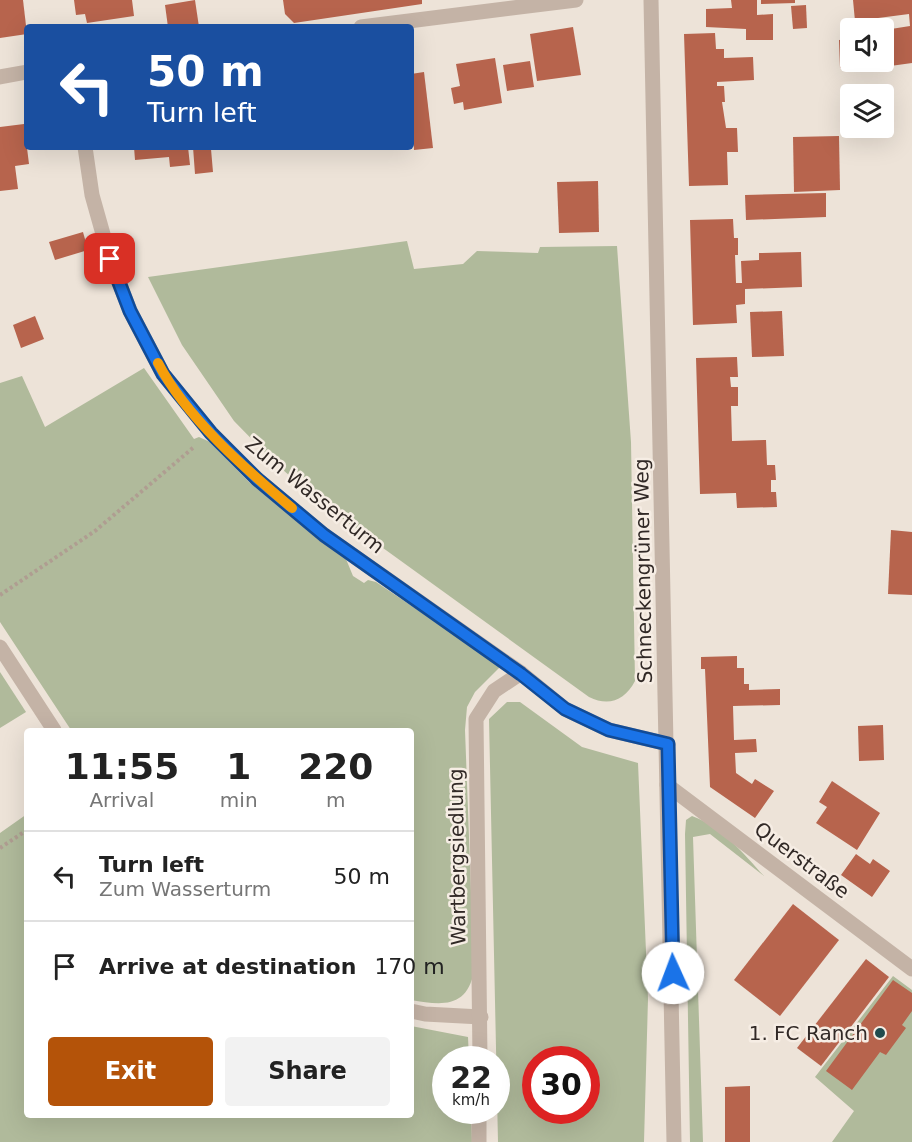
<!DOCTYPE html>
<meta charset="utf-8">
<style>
:root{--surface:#fff;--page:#f2f2f2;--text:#222;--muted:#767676;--line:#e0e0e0;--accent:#b45309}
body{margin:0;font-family:"DejaVu Sans",sans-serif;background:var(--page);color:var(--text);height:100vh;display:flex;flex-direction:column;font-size:22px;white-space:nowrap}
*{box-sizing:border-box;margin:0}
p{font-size:20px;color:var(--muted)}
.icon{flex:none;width:33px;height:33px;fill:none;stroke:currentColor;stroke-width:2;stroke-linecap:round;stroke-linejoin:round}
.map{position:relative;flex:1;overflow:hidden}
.sheet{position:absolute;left:24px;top:728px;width:390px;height:390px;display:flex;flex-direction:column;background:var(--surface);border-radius:6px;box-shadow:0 6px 24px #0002}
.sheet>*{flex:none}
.hud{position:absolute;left:24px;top:24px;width:390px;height:126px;border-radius:6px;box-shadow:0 6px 24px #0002;background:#1a4fa0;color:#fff;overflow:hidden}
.tools{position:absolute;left:840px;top:18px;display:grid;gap:12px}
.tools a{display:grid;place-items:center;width:54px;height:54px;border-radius:6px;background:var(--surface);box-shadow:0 6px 24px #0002;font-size:30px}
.speed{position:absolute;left:432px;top:1046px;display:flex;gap:12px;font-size:30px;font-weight:700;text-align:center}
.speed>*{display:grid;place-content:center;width:78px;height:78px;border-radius:50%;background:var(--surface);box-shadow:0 6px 24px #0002;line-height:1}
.speed small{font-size:15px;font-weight:400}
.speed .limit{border:9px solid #d22;background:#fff;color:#111}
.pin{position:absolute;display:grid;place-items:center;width:51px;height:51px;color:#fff;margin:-26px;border-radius:12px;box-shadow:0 3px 9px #0006}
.me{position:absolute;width:66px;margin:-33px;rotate:358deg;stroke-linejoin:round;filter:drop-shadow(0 0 4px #0008)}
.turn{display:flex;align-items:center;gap:21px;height:126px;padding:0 24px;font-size:27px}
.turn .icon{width:78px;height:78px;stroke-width:2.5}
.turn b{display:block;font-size:42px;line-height:51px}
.eta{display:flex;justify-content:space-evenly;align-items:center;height:102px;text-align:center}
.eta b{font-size:36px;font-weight:700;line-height:42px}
.cta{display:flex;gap:12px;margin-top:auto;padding:12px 24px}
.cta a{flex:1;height:69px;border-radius:6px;background:var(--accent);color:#fff;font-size:24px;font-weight:700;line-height:69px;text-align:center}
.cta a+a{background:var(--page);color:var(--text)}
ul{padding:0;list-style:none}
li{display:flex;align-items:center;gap:18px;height:90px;padding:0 24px;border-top:2px solid var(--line)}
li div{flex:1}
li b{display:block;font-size:22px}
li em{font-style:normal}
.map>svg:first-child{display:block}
.green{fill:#b0ba9b;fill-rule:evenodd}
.building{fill:#b7644d}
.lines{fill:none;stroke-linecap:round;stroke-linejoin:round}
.path{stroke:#af9d91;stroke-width:4;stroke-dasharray:3 3;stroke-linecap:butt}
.minor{stroke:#c4b3a6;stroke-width:15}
.route-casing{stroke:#114b97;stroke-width:15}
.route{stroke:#1a73e8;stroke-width:10}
.slow{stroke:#f59e0b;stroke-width:10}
.poi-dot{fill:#214b4d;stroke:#f6ede4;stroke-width:2}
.labels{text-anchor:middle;stroke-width:5;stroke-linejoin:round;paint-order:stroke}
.street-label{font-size:20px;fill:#312926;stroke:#f6ede4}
.poi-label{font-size:20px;fill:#312926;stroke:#f6ede4;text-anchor:end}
</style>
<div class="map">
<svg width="912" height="1142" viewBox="0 0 912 1142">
<rect width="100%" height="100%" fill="#ede3d8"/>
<g class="green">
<path d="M407,241L414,269L463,264L477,251L538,253L540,247L617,246L631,442L635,681C625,700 609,707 589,697L318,501L273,461L234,421L182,345L148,277Z"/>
<path d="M144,368L194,439L199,437L210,442L249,482L346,559L353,576L364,583L368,580L376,582L501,666L475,692L467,707L465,730L474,971C467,1009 441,1005 411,1000V730H71L0,622V383L22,376L45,427Z"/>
<polygon points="0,672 26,712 0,728"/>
<path d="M507,702H520L582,747L638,763L648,999L644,1142H498L489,719ZM536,1059H586V1110H536Z"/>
<polygon points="27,814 27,1114 411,1114 411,1026 468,1037 469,1059 446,1059 446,1110 471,1110 472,1142 0,1142 0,833"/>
<path d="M692,816C722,827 743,853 764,876L710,834L693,837L703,1142H690L685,834L686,820Z"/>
<polygon points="893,976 912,990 912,1142 832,1142 854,1111 815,1077"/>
</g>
<g class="building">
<polygon points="0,0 23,0 27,34 0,38"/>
<polygon points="74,0 132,0 134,16 87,23 85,14 76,15"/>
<polygon points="195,0 199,27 168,27 165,5"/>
<polygon points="283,0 422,0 422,4 294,23 285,14"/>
<polygon points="731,0 757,0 757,15 773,14 773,40 746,40 746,29 706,27 706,9 732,8"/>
<polygon points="761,0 795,0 795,3 761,4"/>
<polygon points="853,0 912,0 912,63 883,67 882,62 884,44 892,42 891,29 910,26 909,14 855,21"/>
<polygon points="806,5 807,28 793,29 791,6"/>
<polygon points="573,27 581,75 537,81 530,34"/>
<polygon points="715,33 716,49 724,49 724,58 753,57 754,80 717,82 717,86 724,86 725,102 722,102 726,128 737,128 738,152 727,152 728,185 689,186 684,34"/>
<polygon points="850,39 850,62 857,62 857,67 840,68 839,40"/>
<polygon points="495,58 502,103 464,110 463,102 454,104 451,88 460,86 456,64"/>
<polygon points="530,61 534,87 507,91 503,65"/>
<polygon points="424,72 433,148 414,150 411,74"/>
<polygon points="24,124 29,164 15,166 18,189 0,191 0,127"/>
<polygon points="839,136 840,190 794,192 793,137"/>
<polygon points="134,147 188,147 190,165 170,167 169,157 135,160"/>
<polygon points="193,147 218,147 211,149 213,172 195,174"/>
<polygon points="598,181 599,232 559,233 557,182"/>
<polygon points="826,193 826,217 746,220 745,195"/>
<polygon points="733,219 734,238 738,238 738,255 735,255 736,283 742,283 741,261 759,260 759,253 801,252 802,287 745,289 745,304 736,305 737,323 693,325 690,220"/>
<polygon points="83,232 88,250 55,260 49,242"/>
<polygon points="782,311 784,356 752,357 750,312"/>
<polygon points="35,316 44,339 21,348 13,325"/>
<polygon points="737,357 738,377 730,377 731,387 738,387 738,406 731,406 732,441 766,440 767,465 775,465 776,480 771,480 771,492 776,492 777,507 737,508 736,493 700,494 696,358"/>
<polygon points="891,530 912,532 912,595 888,594"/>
<polygon points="737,656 737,668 744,668 744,684 749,684 749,690 780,689 780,705 733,706 734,740 756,739 757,752 735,753 736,773 752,784 755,779 774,791 755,818 710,787 705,669 701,669 701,657"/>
<polygon points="883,725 884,760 859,761 858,726"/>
<polygon points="832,781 880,813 857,850 816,823 827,807 819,802"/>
<polygon points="856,854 870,864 873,859 890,871 872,897 841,875"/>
<polygon points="793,904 839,940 780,1016 734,980"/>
<polygon points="866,959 889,977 821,1066 797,1048"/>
<polygon points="893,980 912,993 912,1011 902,1025 906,1028 886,1055 880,1052 852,1090 826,1071"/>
<polygon points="750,1086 750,1142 725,1142 725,1087"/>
</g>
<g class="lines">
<g class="path">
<polyline points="0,595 95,531 194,447"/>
<polyline points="0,848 27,830"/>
</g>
<g class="minor">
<polyline points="651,0 674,1142"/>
<polyline points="361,27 576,0"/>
<polyline points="0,77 27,72"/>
<polyline points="85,147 92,195 110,259 130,311 163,374 211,433 257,479 324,535 521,673 565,709 609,730 668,744"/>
<polyline points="0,647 54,730"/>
<polyline points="667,785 912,969"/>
<polyline points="411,1011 425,1014 481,1017"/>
<polyline points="480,1059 476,719 494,691 521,673"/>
<polyline points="479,1142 479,1110"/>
</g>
</g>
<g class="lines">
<g class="route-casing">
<polyline id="route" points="110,259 130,311 163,374 211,433 257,479 324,535 521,674 565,709 609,730 668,744 673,973"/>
</g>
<use href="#route" class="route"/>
<path class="slow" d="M158,363C186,417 245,469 292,508"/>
</g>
<circle class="poi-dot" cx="880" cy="1033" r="6"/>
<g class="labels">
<g class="street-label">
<text transform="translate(315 495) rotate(39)" y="7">Zum Wasserturm</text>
<text transform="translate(643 571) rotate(-91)" y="7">Schneckengrüner Weg</text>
<text transform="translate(457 857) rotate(-91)" y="7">Wartbergsiedlung</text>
<text transform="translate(802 860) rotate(37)" y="7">Querstraße</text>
</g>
<g class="poi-label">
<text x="868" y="1040">1. FC Ranch</text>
</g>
</g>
</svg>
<div class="tools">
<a><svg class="icon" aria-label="sound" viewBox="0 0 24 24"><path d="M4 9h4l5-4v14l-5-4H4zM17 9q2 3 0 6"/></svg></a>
<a><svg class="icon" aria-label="layers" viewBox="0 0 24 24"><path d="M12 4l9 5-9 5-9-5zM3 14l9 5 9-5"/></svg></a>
</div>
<div class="speed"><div>22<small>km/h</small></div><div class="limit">30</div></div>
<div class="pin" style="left:110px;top:259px;background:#d93025"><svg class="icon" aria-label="arrive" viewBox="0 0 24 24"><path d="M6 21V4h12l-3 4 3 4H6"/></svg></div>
<svg class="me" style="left:673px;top:973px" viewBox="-20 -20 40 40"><circle r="19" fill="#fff"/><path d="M0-13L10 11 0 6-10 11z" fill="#1a73e8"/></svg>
<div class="hud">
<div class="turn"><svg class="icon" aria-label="left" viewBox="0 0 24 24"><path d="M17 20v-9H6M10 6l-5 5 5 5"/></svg><div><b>50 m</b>Turn left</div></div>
</div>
<section class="sheet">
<div class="eta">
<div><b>11:55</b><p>Arrival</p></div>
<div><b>1</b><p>min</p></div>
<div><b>220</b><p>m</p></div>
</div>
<ul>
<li><svg class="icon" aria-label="left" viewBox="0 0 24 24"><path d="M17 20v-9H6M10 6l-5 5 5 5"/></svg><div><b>Turn left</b><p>Zum Wasserturm</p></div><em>50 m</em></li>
<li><svg class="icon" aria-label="arrive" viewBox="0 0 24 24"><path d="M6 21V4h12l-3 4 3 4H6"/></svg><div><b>Arrive at destination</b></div><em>170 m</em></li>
</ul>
<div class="cta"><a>Exit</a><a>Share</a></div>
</section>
</div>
